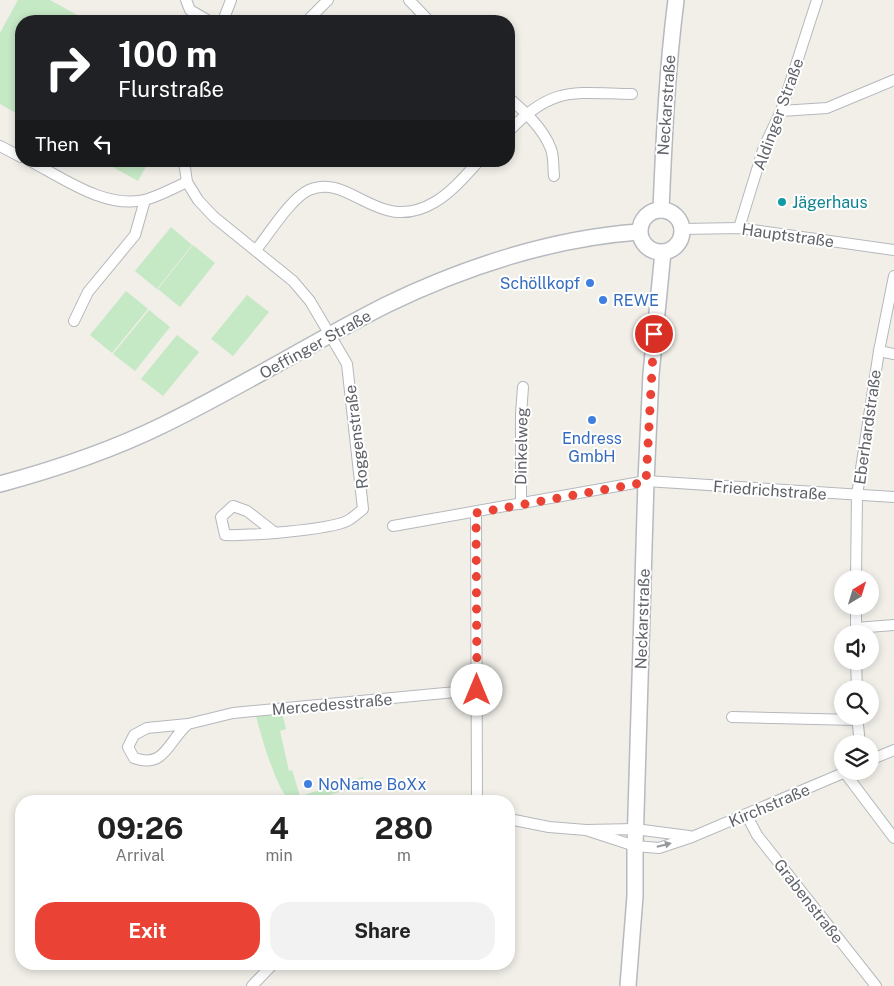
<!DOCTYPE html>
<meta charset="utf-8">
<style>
:root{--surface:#fff;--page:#f2f2f2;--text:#222;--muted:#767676;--accent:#ea4335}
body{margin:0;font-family:"Public Sans",sans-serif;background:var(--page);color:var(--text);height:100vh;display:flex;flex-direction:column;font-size:19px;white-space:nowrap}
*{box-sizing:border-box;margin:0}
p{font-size:16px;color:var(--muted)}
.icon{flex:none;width:28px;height:28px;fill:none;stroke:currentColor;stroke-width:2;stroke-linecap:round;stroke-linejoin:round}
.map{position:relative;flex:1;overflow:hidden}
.side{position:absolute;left:15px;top:795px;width:500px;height:175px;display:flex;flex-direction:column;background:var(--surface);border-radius:20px;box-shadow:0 2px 8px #0003}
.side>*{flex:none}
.guide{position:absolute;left:15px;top:15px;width:500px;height:152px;border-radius:20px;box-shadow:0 2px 8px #0003;background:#202124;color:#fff;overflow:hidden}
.needle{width:32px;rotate:38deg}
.tools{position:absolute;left:834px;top:570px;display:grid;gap:10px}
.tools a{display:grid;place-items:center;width:45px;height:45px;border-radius:50%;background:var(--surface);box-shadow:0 2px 8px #0003;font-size:25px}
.pin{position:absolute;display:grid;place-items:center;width:42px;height:42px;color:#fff;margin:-21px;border:2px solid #fff;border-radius:50%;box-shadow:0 1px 5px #0007}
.me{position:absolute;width:55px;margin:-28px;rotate:0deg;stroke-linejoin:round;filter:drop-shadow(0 0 4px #0008)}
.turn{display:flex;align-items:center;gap:18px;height:105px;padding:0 20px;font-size:22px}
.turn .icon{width:65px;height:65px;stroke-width:2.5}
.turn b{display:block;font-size:35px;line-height:42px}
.then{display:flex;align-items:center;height:48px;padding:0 20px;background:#0003;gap:10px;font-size:19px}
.eta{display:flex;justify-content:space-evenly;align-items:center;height:85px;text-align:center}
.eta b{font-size:30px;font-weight:700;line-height:35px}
.primary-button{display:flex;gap:10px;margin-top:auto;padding:10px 20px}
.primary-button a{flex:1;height:58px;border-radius:20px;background:var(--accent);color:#fff;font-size:20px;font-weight:700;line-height:58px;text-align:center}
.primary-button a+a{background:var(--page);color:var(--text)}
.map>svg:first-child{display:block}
.green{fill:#c5e8c5}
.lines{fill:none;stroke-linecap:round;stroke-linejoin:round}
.street-casing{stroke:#b5b8bc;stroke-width:12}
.secondary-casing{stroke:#b6babf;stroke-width:18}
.street{stroke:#fff;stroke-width:10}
.secondary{stroke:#fff;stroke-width:15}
.oneway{fill:#979a9d}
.route{stroke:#ea4335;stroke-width:9;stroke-dasharray:0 16.2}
.culture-dot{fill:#0f9aa8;stroke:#fff;stroke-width:2}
.shop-dot{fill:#3f7fe0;stroke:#fff;stroke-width:2}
.labels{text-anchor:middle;stroke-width:4;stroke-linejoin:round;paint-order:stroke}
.street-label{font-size:16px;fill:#5f6368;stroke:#fff}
.culture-label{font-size:16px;fill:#0d838f;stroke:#fff;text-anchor:start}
.shop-label{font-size:16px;fill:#366cbe;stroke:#fff;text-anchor:start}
</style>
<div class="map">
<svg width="894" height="986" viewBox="0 0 894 986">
<rect width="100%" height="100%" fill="#f1efe8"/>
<g class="green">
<polygon points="18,0 50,0 88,21 21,21 21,116 0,104 0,33"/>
<polygon points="102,161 149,161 138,181"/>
<polygon points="171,227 192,245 157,289 135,271"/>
<polygon points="193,245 215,263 180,307 158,289"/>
<polygon points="126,291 148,309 112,353 90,335"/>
<polygon points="247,295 269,312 233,356 211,339"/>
<polygon points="149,310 170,327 135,371 113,354"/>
<polygon points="177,335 199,352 163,396 141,379"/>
<path d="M281,709L286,729L280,731L289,771L292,770L300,796L363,777L365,784L310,801H289C274,782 261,736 255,712Z"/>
</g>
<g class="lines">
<g class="street-casing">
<g id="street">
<polyline points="186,0 190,10 209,21"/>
<polyline points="409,0 429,21"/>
<polyline points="223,21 231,0"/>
<polyline points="307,21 328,0"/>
<path d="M509,98C525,112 543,128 551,149C554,157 553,167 554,176"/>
<polyline points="781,111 827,108 894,80"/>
<path d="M509,131C553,85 574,93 632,94"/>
<polyline points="0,146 21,157"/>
<path d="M30,161C63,178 105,209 144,200C158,197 173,188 187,182"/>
<path d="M184,161L187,182L198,200L214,217L293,281L310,301L347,364L363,509C358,513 353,518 347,521C328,530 248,536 225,535L221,517L233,506L247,511L274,532"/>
<polyline points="739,228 764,147 781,111 817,0"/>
<polyline points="682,229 739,228 894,250"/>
<path d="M256,250C269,234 291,198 309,190C351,172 378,236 435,202C452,192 465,176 479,161"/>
<polyline points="74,321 88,292 135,235 145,200"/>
<polyline points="879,351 894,354"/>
<polyline points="521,504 521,414 523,387"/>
<polyline points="476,513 477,801"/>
<polyline points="393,526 646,481 894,497"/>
<polyline points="856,579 857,495 879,351 894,276"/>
<polyline points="856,628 894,625"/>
<polyline points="856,633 856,606"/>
<polyline points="856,661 857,689"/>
<polyline points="857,716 860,744"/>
<polyline points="732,717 857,720"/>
<path d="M188,724C168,741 165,769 134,758L128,747L134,735L147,728L188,724L233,713L477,690"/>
<polyline points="870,760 894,750"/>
<polyline points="845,773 894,838"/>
<polyline points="746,814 757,835 876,986"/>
<polyline points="509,819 549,827 586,830 635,829 689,836"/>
<polyline points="586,830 635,846 659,848 692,837 848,771"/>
<polyline points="252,986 273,964"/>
</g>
</g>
<g class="secondary-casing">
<g id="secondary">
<circle cx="661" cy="231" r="21"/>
<path d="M661,210C664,139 667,70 676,0"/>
<path d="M0,484C56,469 110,451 163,425C239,388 311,343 386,305C464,267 553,238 639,232"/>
<polyline points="628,986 635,896 635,846 646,481 651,374 663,252"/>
</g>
</g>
<use href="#street" class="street"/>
<use href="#secondary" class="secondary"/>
</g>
<defs><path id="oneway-solid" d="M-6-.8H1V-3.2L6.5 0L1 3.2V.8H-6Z" transform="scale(1.25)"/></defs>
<use class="oneway" href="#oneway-solid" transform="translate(664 845) rotate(-14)"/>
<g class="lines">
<polyline class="route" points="477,690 476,513 646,482 654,334"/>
</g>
<circle class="culture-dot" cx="782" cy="202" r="5"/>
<g class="shop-dot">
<circle cx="590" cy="283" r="5"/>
<circle cx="603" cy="300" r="5"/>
<circle cx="592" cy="420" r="5"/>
<circle cx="308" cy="784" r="5"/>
</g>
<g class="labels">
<g class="street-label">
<text transform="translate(666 105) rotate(-86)" y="6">Neckarstraße</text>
<text transform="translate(778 114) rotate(-70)" y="6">Aldinger Straße</text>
<text transform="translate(788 235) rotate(8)" y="6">Hauptstraße</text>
<text transform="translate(315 344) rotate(-29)" y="6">Oeffinger Straße</text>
<text transform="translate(867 427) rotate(-82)" y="6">Eberhardstraße</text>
<text transform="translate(356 437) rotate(-97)" y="6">Roggenstraße</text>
<text transform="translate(521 446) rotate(-89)" y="6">Dinkelweg</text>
<text transform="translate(770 490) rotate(4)" y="6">Friedrichstraße</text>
<text transform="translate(642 619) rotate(-88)" y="6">Neckarstraße</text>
<text transform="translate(332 704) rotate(-5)" y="6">Mercedesstraße</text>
<text transform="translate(769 805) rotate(-23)" y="6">Kirchstraße</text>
<text transform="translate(809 901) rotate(52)" y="6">Grabenstraße</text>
</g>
<g class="culture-label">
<text x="792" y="208">Jägerhaus</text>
</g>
<g class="shop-label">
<text x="580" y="289" text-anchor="end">Schöllkopf</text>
<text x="613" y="306">REWE</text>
<text x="592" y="444" text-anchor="middle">Endress<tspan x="592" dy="18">GmbH</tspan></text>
<text x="318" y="790">NoName BoXx</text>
</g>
</g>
</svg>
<div class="tools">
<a><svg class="needle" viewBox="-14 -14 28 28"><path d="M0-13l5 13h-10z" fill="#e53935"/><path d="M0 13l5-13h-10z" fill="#767676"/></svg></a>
<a><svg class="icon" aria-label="sound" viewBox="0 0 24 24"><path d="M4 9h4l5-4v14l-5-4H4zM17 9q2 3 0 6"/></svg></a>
<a><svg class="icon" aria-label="search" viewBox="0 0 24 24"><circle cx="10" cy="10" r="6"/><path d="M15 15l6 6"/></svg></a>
<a><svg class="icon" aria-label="layers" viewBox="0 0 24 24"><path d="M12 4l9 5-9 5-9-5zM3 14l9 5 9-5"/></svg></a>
</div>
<div class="pin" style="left:654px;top:334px;background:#d93025"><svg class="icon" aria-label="arrive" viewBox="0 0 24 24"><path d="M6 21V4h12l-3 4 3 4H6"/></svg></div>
<svg class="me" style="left:477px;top:690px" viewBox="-20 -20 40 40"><circle r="19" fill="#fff"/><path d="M0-13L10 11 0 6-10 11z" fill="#ea4335"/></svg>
<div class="guide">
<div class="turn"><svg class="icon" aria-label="right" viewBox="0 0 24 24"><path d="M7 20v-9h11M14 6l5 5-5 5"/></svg><div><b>100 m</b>Flurstraße</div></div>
<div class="then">Then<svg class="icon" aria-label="left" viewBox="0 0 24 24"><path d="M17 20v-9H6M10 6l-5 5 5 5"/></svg></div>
</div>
<section class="side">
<div class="eta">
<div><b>09:26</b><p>Arrival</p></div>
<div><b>4</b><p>min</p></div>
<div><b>280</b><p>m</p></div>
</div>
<div class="primary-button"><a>Exit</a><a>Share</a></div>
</section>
</div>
